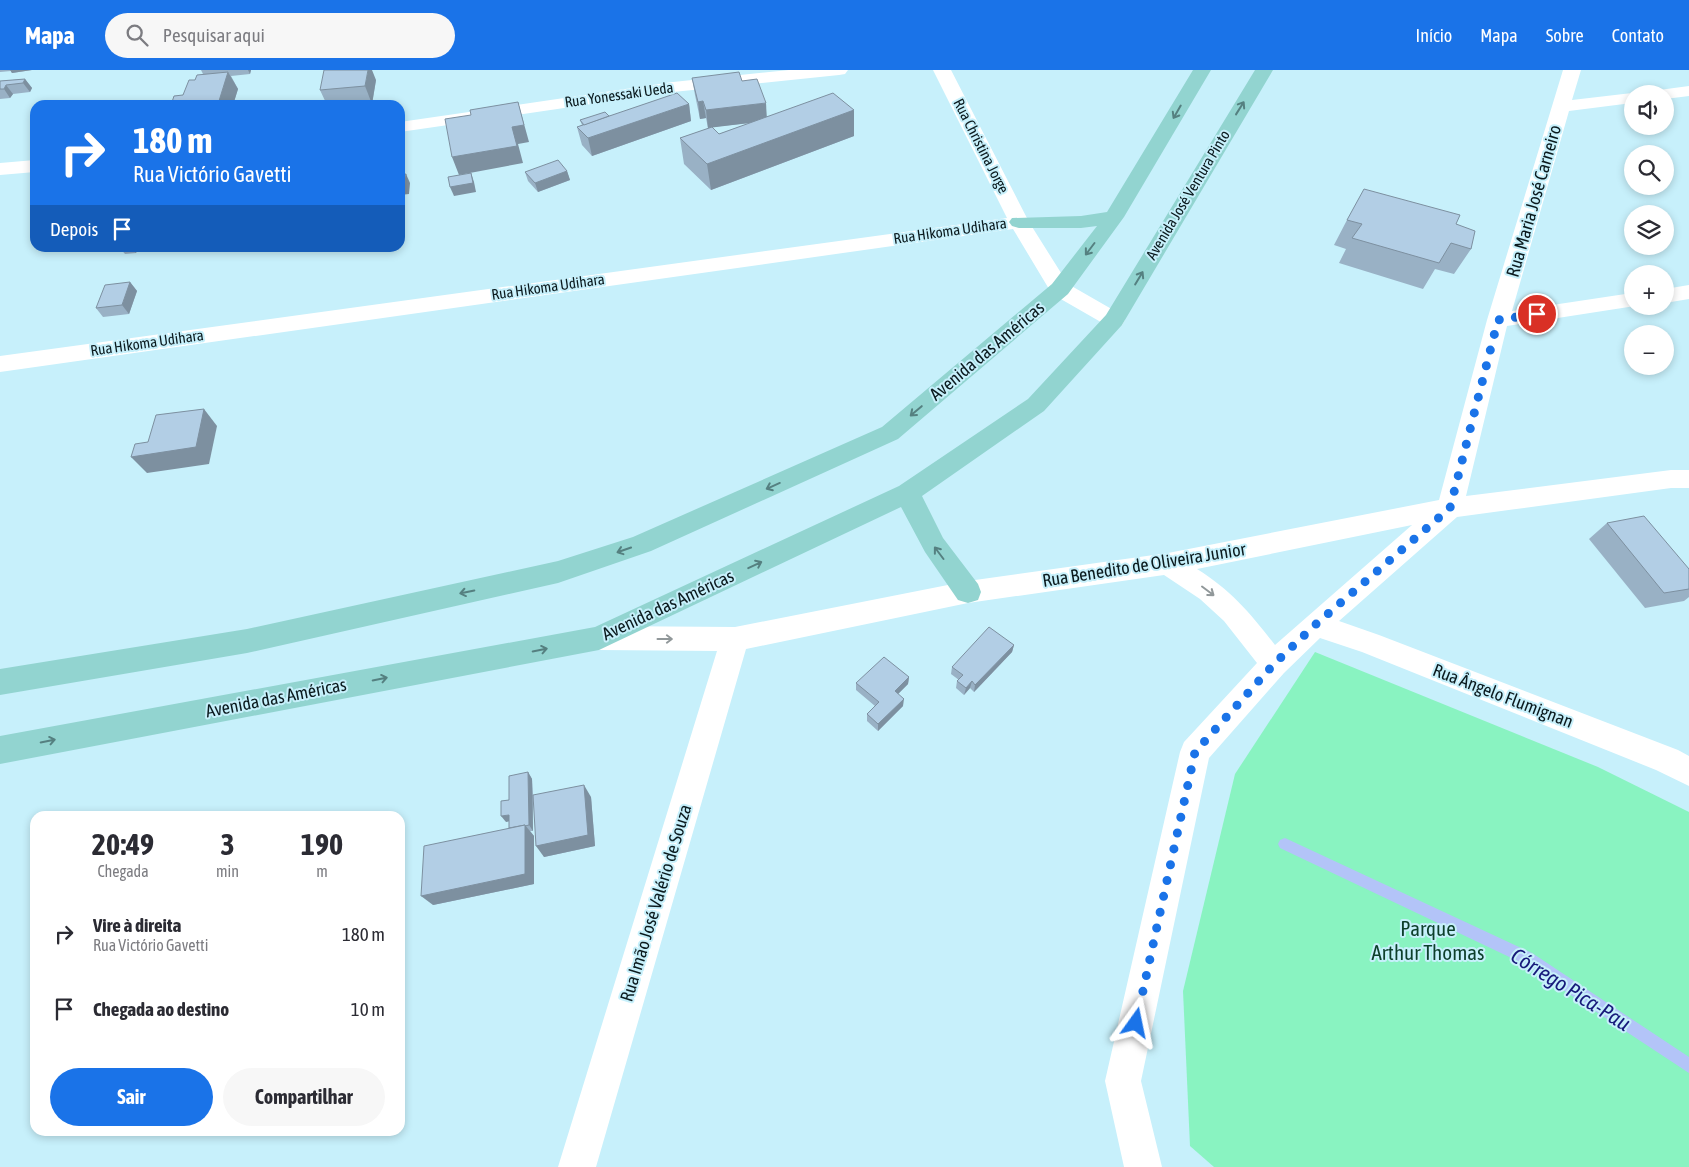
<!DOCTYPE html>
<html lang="pt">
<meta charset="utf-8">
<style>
:root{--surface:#fff;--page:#f7f7f7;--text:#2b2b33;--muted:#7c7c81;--accent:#1a73e8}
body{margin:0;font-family:"Asap Condensed",sans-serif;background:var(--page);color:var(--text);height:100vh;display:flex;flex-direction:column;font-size:19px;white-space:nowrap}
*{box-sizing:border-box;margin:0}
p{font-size:16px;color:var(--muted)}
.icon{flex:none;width:28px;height:28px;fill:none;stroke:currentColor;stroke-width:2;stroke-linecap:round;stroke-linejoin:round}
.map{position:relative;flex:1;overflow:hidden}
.drawer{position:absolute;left:30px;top:741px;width:375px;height:325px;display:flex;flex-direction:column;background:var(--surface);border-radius:15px;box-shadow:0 2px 8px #0003}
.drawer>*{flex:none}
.hud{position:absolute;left:30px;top:30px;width:375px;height:152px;border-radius:15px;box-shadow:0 2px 8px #0003;background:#1a73e8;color:#fff;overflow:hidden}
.controls{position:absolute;left:1624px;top:15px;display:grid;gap:10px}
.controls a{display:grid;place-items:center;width:50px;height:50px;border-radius:50%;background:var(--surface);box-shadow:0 2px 8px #0003;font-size:25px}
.pin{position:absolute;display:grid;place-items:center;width:42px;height:42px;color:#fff;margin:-21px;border:2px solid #fff;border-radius:50%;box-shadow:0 1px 5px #0007}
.me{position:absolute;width:55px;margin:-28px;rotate:12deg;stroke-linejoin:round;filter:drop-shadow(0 0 4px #0008)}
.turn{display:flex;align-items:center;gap:18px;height:105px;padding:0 20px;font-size:22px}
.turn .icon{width:65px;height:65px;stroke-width:2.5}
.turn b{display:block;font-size:35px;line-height:42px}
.then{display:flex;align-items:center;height:48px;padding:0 20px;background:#0003;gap:10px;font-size:19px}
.eta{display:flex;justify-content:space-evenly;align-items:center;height:85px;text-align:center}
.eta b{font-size:30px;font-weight:700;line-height:35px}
.button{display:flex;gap:10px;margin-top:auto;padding:10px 20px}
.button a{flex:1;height:58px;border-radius:30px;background:var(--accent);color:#fff;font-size:20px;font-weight:700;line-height:58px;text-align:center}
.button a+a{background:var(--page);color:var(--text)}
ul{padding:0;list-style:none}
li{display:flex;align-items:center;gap:15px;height:75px;padding:0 20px}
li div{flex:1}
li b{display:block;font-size:19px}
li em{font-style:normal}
header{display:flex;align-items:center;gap:30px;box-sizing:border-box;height:70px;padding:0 25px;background:var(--accent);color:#fff}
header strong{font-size:24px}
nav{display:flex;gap:28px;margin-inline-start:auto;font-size:18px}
.search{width:350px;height:45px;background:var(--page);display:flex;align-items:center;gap:12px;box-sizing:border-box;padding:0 18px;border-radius:28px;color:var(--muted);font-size:19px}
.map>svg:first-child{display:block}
.green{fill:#89f3c1}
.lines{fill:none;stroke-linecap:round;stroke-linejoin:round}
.stream{fill:#b3c4f8;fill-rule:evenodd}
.street{fill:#fff;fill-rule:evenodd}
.primary{fill:#92d4d0;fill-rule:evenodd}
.wall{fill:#99b1c5;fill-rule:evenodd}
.shaded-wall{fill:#7d90a0}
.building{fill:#b2cee5;stroke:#7d90a0}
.oneway{stroke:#558080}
.oneway2{stroke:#91989a}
.route{stroke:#1a73e8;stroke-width:9;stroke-dasharray:0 16.2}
.labels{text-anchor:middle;stroke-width:4;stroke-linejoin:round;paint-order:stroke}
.far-street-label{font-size:15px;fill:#0b1a1e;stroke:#c7f0fb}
.street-label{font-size:18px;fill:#0b1a1e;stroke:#c7f0fb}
.near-park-label{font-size:21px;fill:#0d3f2b;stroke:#c7f0fb}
.near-water-label{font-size:22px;font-style:italic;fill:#171a7b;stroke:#c7f0fb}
</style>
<header>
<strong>Mapa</strong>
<div class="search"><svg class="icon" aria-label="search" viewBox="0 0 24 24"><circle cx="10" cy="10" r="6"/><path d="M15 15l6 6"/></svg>Pesquisar aqui</div>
<nav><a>Início</a><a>Mapa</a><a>Sobre</a><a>Contato</a></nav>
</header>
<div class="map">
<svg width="1689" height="1097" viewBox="0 0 1689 1097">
<rect width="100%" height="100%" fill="#c7f0fb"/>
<polygon class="green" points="1315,582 1598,697 1689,742 1689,1097 1214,1097 1190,1076 1183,921 1235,704"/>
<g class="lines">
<polygon class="stream" points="1285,768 1532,883 1689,987 1689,1003 1522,893 1280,778 1278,774 1280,770"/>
<g class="street">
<polygon points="789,0 848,0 845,4 839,5 673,22 400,62 400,52 673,12"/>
<polygon points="933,0 951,0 1029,152 1068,214 1122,245 1125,250 1122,255 1114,257 1106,255 1052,224 1013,159 0,302 0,286 1007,148"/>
<path d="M1563,0H1581L1572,30L1632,23L1636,24H1632V33L1569,41L1512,241L1632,223V236H1635L1507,256L1466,426L1671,400H1689V418H1671L1457,447L1339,551L1379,565L1678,680L1689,686V716L1656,700L1362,582L1320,568L1284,603L1209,688L1141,1011L1162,1097H1124L1105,1011L1180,682L1184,672L1257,593L1224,551L1200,529L1164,505L968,533L746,579L596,1097H558L717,581L599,580L589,576L585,568L589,560L599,556L735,557L968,511L1168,483L1439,430L1487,250ZM1412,455L1275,575C1251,544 1231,520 1197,499Z"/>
<polygon points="1689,16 1689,26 1665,29 1665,24 1656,24 1659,20"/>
<polygon points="35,90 35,102 0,105 0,93"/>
<polygon points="1689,215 1689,229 1665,233 1665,219"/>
</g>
<g class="primary">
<polygon points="1193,0 1211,0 1124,147 1068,224 898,369 651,481 558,513 247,583 0,625 0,599 247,559 558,491 633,467 882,357 1052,214 1097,156 1081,158 1019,158 1012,156 1009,152 1012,148 1081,146 1107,142"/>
<polygon points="1255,0 1273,0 1122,255 1044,341 922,426 943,468 978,514 981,522 978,530 968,533 958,530 925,482 901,437 599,580 0,694 0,666 595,557 899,416 1028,329 1106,245"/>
</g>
</g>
<g class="wall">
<polygon points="0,0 32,0 12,3 11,1 0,2"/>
<polygon points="201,0 251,0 250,4 231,6 238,19 233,35 171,35 183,25 195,10 203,4"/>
<path d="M692,8L742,11L767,47L854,40V66L711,120L684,94L680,68L710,58H708L706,48L700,49L695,25ZM750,53L719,64L712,57Z"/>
<polygon points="25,9 32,18 30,22 13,24 10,28 0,29 0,11"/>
<polygon points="376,10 372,34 359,35 327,35 320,20"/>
<polygon points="689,34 691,51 592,86 582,75 577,57 582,55 580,50"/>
<polygon points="567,101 570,110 538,122 528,111 525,102"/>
<polygon points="1347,150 1456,154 1471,179 1454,204 1435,199 1423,219 1339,193 1346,179 1334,175"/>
<polygon points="120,178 138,178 136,183 125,184"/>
<polygon points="130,212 137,221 129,244 103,247 96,238"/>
<polygon points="1607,453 1689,499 1689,527 1684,531 1645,538 1589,469"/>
<polygon points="1014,575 1012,582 974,622 970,618 964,625 956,618 957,611 959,610 951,604 952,597"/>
<polygon points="909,607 908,614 898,624 903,636 878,661 867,651 867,644 875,636 856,620 856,613"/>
<polygon points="528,702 532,709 533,725 591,727 595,776 544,787 533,726 533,761 530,761 534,766 534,814 433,835 509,758 509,751 506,752 509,730"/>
</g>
<g class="shaded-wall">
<polygon points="10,0 32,0 12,3"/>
<polygon points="248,0 251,0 250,4"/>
<polygon points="368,0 372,0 376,10 372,34 365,16"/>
<polygon points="228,2 238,19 233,35 221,35 219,31"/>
<polygon points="25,9 32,18 30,22 23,13"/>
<polygon points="6,15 13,24 10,28 4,19"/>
<polygon points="703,31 706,48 700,49 698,32"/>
<polygon points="518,32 529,72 518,74 523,93 459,105 452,87 512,57"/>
<polygon points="766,33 767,51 708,58 706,40"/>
<polygon points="689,34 691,51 592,86 588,68"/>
<polygon points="854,40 854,66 711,120 707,94"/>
<polygon points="567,101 570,110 538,122 535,113"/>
<polygon points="471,103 474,112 476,122 454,126 450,117"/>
<polygon points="406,104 410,113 409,124 400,125 400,115"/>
<polygon points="132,178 138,178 136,183"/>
<polygon points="130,212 137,221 129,244 122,235"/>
<polygon points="204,339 217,356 209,394 147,403 131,387"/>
<polygon points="1014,575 1012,582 974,622 975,615"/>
<polygon points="909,607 908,614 894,628 895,621"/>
<polygon points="972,611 970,618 964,625 966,618"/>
<polygon points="904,629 903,636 878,661 878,654"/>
<polygon points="528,702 532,709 533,761 529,755"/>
<polygon points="584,715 591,727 595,776 544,787 536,776"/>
<polygon points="509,745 514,750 506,752 501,746"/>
<polygon points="525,755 534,766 534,814 433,835 421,826"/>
</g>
<g class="building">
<polygon points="324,0 368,0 365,16 320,20"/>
<polygon points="228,2 219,31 171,35 174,26 183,25 189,10 195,10 197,5"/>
<polygon points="739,2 742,11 757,9 766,33 706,40 703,31 698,32 692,8"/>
<polygon points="25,9 23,13 6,15 4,19 0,19 0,11"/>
<polygon points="677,23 689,34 588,68 577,57"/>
<polygon points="833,23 854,40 707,94 680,68 712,57 719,64"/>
<polygon points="518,32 524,55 512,57 517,76 452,87 445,49 471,45 470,40"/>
<polygon points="605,42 609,46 584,55 580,50"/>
<polygon points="558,90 567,101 535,113 525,102"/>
<polygon points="471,103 473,113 450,117 448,107"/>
<polygon points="406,104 405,114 400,115 400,105"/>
<polygon points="1364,119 1460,145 1456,154 1475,161 1471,179 1451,173 1439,193 1352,168 1362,154 1347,150"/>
<polygon points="130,212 122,235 96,238 105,215"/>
<polygon points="204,339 196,377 131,387 135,374 148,372 156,345"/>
<polygon points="1644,446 1689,499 1689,519 1664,523 1607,453"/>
<polygon points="989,557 1014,575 975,615 972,611 966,618 957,611 963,605 952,597"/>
<polygon points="884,587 909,607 895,621 904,629 878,654 867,644 879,632 856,613"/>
<polygon points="528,702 529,755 525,756 525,755 509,758 509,745 501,746 501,731 509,730 509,706"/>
<polygon points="584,715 588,765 536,776 533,725"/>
<polygon points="525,755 525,804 421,826 424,776"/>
</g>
<defs><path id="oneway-shaft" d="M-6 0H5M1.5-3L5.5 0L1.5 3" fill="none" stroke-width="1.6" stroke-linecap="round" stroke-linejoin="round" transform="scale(1.25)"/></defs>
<g class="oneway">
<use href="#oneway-shaft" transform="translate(1240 38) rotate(-58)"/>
<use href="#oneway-shaft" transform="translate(1177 42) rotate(120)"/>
<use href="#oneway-shaft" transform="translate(1090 179) rotate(127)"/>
<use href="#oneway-shaft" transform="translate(1139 208) rotate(-59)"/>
<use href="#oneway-shaft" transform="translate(916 341) rotate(140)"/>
<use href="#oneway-shaft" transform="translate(773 416) rotate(156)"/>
<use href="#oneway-shaft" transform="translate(624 480) rotate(161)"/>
<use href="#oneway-shaft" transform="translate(939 483) rotate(-127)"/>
<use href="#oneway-shaft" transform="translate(755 495) rotate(-25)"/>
<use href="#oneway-shaft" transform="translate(467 522) rotate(168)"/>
<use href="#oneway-shaft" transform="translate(540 580) rotate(-11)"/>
<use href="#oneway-shaft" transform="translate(380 609) rotate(-11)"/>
<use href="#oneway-shaft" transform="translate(48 671) rotate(-11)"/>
</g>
<g class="oneway2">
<use href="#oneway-shaft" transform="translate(1208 521) rotate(37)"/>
<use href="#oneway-shaft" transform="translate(665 569)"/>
</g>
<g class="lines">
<polyline class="route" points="1136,953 1195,682 1274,594 1315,555 1450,438 1498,250 1537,244"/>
</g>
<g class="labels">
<g class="far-street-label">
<text transform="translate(619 25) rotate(-8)" y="5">Rua Yonessaki Ueda</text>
<text transform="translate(981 76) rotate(63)" y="5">Rua Christina Jorge</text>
<text transform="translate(1188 125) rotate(-59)" y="5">Avenida José Ventura Pinto</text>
<text transform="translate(950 161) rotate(-8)" y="5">Rua Hikoma Udihara</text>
<text transform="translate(548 217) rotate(-8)" y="5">Rua Hikoma Udihara</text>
<text transform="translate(147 273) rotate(-8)" y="5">Rua Hikoma Udihara</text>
</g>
<g class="street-label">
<text transform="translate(1534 131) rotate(-74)" y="6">Rua Maria José Carneiro</text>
<text transform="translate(987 281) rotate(-40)" y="6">Avenida das Américas</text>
<text transform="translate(1144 495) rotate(-9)" y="6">Rua Benedito de Oliveira Junior</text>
<text transform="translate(668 535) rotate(-25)" y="6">Avenida das Américas</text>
<text transform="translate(1503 626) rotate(21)" y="6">Rua Ângelo Flumignan</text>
<text transform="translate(276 628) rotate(-11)" y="6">Avenida das Américas</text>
<text transform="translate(656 833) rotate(-73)" y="6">Rua Imão José Valério de Souza</text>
</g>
<g class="near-park-label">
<text x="1428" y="866">Parque<tspan x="1428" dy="24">Arthur Thomas</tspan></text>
</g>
<g class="near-water-label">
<text transform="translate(1571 919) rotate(32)" y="8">Córrego Pica-Pau</text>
</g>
</g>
</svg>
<div class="controls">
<a><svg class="icon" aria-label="sound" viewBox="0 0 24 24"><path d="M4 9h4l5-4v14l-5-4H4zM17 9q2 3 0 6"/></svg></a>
<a><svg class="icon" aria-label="search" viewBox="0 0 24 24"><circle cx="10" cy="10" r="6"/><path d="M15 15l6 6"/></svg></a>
<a><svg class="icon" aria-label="layers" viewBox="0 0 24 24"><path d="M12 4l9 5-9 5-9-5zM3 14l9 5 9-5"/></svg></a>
<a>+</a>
<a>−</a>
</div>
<div class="pin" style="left:1537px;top:244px;background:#d93025"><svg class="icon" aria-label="arrive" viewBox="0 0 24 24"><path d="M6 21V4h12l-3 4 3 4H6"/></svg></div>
<svg class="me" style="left:1136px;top:953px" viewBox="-20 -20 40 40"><path d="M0-17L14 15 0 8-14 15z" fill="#1a73e8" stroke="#fff" stroke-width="4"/></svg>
<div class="hud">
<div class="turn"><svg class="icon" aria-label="right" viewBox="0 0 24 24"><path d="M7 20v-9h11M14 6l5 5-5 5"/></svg><div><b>180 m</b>Rua Victório Gavetti</div></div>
<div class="then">Depois<svg class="icon" aria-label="arrive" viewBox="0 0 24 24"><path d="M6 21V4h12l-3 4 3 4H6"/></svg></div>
</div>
<section class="drawer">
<div class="eta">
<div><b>20:49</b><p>Chegada</p></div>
<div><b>3</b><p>min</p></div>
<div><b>190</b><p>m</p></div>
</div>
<ul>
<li><svg class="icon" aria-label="right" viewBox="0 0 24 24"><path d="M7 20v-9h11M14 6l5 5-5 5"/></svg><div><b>Vire à direita</b><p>Rua Victório Gavetti</p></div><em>180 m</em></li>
<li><svg class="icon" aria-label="arrive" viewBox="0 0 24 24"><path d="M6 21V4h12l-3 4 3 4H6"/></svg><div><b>Chegada ao destino</b></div><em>10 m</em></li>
</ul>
<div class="button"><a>Sair</a><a>Compartilhar</a></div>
</section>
</div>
